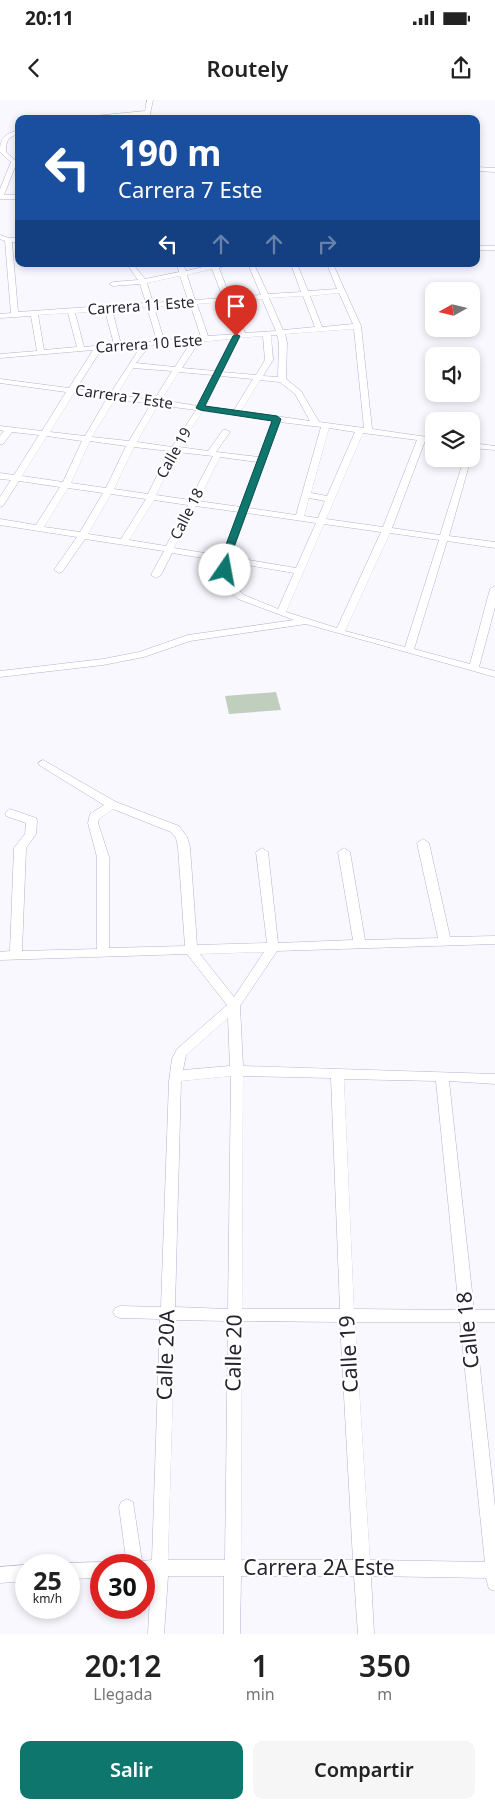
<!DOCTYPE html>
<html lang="es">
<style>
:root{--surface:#fff;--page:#f6f6f6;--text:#222;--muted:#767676;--accent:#0f766e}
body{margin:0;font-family:"Noto Sans",sans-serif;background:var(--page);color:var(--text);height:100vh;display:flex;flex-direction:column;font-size:19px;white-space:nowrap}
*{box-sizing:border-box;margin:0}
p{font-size:16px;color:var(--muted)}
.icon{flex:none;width:28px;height:28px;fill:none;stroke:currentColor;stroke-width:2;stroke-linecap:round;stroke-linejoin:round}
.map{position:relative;height:1534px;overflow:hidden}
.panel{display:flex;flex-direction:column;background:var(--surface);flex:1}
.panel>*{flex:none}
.guide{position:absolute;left:15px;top:15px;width:465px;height:152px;border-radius:10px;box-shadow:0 2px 8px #0003;background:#1a4fa0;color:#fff;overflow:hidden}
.needle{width:32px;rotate:262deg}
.fabs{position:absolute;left:425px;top:182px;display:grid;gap:10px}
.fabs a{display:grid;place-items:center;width:55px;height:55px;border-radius:10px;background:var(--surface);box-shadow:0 2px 8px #0003;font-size:25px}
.speed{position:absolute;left:15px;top:1454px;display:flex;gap:10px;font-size:25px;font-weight:700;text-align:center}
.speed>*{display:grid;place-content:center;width:65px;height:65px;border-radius:50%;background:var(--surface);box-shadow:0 2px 8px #0003;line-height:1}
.speed small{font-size:12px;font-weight:400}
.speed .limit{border:8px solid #d22;background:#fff;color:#111}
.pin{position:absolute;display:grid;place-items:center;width:42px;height:42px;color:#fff;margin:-51px -21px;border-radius:50% 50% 50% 0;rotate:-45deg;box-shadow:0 0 5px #0007}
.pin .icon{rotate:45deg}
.me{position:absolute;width:55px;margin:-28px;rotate:12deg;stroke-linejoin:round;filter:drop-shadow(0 0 4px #0008)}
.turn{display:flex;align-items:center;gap:18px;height:105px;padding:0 20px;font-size:22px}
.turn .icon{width:65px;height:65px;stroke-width:2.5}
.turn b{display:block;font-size:35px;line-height:42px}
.lanes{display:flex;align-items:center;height:48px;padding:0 20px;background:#0003;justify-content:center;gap:25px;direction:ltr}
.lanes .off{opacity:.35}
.eta{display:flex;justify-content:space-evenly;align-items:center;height:85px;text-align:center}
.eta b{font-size:30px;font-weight:600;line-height:35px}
.cta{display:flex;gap:10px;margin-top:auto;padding:10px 20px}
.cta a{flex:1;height:58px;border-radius:10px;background:var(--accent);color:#fff;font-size:20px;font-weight:600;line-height:58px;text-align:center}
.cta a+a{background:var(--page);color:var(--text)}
.status{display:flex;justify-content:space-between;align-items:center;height:35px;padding:0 25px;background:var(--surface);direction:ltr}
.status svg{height:14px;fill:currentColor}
header{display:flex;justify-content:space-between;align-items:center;height:65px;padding:0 20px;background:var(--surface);font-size:22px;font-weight:600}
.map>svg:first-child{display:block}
.green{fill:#c0cfbd}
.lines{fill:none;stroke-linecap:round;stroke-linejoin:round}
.street-casing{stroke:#b7b1d4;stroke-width:1}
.street{fill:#fff;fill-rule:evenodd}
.route{fill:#0f766e;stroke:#0a4d48}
.labels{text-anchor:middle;stroke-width:4.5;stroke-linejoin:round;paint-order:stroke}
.far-street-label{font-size:15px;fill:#262431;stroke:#fff}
.near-street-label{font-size:21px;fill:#262431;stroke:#fff}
</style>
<div class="status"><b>20:11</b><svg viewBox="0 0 49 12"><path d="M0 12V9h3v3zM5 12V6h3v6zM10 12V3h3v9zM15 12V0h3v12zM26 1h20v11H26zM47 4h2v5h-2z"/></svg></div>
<header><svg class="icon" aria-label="back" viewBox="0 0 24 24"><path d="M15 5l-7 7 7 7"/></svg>Routely<svg class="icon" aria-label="share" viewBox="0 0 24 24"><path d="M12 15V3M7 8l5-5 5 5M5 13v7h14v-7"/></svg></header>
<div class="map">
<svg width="495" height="1534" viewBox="0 0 495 1534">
<rect width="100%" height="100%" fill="#f9f8ff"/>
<polygon class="green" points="276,592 281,610 229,614 225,596"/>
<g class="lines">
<g class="street-casing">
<g id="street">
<polygon points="147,0 153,0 149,19 143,19 144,15 63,19 145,11"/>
<path d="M19,30V34C8,37 6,40 6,52L17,62L4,95H19V99H0V89L11,62L0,52C0,37 5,34 19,30Z"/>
<polygon points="476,67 495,68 495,72 476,71"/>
<path d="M0,135L9,138H19V142H12L18,212L146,203L140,184L113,186L109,184L113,182L138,180L127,164H133L145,179L179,172L177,164H183L186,171L211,165V164H229L219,168L230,197L261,195L248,164H254L268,194L301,192L291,164H297L308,191L337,189L327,164H333L361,226L372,329L434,338V342L425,341L392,428L440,435L464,359L471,358L449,436L495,442V448L447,441L414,549L470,564L490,489L495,486V507L479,567L495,571V577L306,524L190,541L144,557L103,565L0,577V571L103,559L139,552L188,535L294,520L238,499L219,481L221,461L172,453L161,475L156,478L151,475L164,451L85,439L62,472L59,473L54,470L77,437L0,425V419L36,425L60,387L19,381L3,406L0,407V397L11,380L0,379V373L14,375L39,335L12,332L3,344H0V336L4,331L0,330V326L42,331L66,292L0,283V279L69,288L93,250L0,258V254L37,251L31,216L0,218V214L11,213L5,141L0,139ZM212,169L223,198L195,200L187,175ZM180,176L188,200L153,203L147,183ZM339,193L353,224L322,227L310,196ZM303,196L315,227L283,230L269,198ZM262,199L276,231L245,233L232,201ZM225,202L237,234L208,236L197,204ZM190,204L201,237L164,240L154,207ZM147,207L157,241L121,244L112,210ZM105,211L114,244L84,247L75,213ZM68,213L77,247L44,250L38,215ZM354,229L364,328L319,322L301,291L286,279L287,242L285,234ZM271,235H277L279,242L278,277L263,276L273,260ZM263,236L265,260L256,275L222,272L239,238ZM231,239L215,271L182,268L199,242ZM191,242L175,267L136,263L149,246ZM141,246L110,294L76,289L101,250ZM133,268L172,271L154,300L117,295ZM179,272L213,275L198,306L161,300ZM220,276L253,279L234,310L206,307ZM260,280L280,282L295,294L310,321L241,311ZM74,293L107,298L85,336L50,332ZM115,299L151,304L129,341L92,337ZM158,305L196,310L172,347L137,342ZM203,311L272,320L259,357L216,352L230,332L226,330H223L208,351L179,347ZM280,322L321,327L296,415L249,408ZM329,328L355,332L327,396L311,393ZM363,333L417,340L383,427L326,419ZM47,336L82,341L63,382L22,376ZM90,341L126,346L106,388L71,383ZM134,347L169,351L148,394L114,389ZM177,352L213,356L190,400L156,395ZM220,357L257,362L241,407L198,401ZM68,388L103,393L80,432L44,427ZM111,394L146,399L121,439L88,434ZM309,398L325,401L318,418L304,416ZM154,400L188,405L166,446L129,440ZM196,406L239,412L223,456L174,448ZM247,413L316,423L296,468L231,457ZM324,424L381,432L337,528L286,512ZM390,433L439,440L405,547L345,531ZM230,462L294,473L278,509L244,495L229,480Z"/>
<rect x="476" y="146" width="19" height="4"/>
<polygon points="471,343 495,346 495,350 471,348"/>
<path d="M43,660L116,702L179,726L187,737L190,747L197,845L267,843L256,752L262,748L268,752L278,843L353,840L338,752L344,748L350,752L365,840L438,838L417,743L423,739L429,743L450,837L495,836V844L277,851L240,906L243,966L495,974V984L449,981L474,1210H495V1222H475L495,1407V1491L489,1489L486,1478L371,1476L374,1534H358L354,1476H241L240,1534H224V1476H168L164,1534H148L151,1476H144V1465H127L119,1407L121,1402L127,1399L133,1402L142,1461L152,1460L160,1219L120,1218L115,1216L113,1212L115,1208L120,1206L161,1207L169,981L172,959L177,949L227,905L187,854L0,860V852L10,851L14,748L25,734L26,723L6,716L5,713L10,709L36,718L37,721L36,734L26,748L22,851L97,849V757L88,723L90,714L104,705L39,665L38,663ZM113,709L171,732L176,738L178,747L185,846L109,848V757L98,723L99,719ZM264,852L234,897L200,854ZM228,918L230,966L183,970L186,955ZM231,976L228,1209L175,1207L181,981ZM243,976L331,978L340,1209H242ZM344,979L436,981L459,1210L354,1209ZM175,1220L228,1221L225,1460H168ZM242,1221L340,1222L353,1460H241ZM355,1222H460L485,1462L370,1460Z"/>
<polygon points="101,1462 107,1465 101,1465 101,1478 69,1479 69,1465 64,1465 69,1463"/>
<polygon points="26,1465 26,1481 0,1483 0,1467"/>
</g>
</g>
<use href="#street" class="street"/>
</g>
<polygon class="route" points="236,234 240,236 205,306 277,316 281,319 230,458 229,470 225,472 220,470 221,458 272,321 200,310 196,308 233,236"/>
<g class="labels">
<g class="far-street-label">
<text transform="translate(141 206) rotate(-4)" y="5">Carrera 11 Este</text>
<text transform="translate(149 244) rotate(-4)" y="5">Carrera 10 Este</text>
<text transform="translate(124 297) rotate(8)" y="5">Carrera 7 Este</text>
<text transform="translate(174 353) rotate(-61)" y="5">Calle 19</text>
<text transform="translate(187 414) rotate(-63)" y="5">Calle 18</text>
</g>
<g class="near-street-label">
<text transform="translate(468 1230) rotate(-96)" y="7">Calle 18</text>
<text transform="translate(234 1253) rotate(-89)" y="7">Calle 20</text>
<text transform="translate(349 1254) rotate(-93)" y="7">Calle 19</text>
<text transform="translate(166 1255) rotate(-88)" y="7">Calle 20A</text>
<text x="319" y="1475">Carrera 2A Este</text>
</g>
</g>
</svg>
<div class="fabs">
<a><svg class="needle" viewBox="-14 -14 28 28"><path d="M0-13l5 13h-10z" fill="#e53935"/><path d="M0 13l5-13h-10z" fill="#767676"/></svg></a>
<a><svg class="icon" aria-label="sound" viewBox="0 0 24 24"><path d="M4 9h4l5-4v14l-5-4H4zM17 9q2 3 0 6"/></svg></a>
<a><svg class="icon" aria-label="layers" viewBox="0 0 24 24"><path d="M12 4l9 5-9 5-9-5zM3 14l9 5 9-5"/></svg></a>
</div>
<div class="speed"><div>25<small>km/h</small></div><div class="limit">30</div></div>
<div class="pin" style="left:236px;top:236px;background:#d93025"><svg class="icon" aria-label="arrive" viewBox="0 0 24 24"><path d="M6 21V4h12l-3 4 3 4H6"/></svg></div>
<svg class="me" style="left:225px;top:470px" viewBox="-20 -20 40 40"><circle r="19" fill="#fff"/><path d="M0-13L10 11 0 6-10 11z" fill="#0f766e"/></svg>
<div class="guide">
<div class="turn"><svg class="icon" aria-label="left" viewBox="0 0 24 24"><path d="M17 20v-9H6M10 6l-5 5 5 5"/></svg><div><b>190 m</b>Carrera 7 Este</div></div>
<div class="lanes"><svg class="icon" aria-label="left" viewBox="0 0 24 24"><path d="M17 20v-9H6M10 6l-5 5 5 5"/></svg><svg class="icon off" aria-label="ahead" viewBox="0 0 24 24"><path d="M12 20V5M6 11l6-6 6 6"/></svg><svg class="icon off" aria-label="ahead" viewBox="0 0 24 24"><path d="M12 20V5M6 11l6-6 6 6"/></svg><svg class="icon off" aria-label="right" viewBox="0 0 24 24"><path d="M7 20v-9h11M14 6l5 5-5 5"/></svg></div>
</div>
</div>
<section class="panel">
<div class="eta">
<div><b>20:12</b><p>Llegada</p></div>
<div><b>1</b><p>min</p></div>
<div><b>350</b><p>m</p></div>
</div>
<div class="cta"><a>Salir</a><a>Compartir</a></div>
</section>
